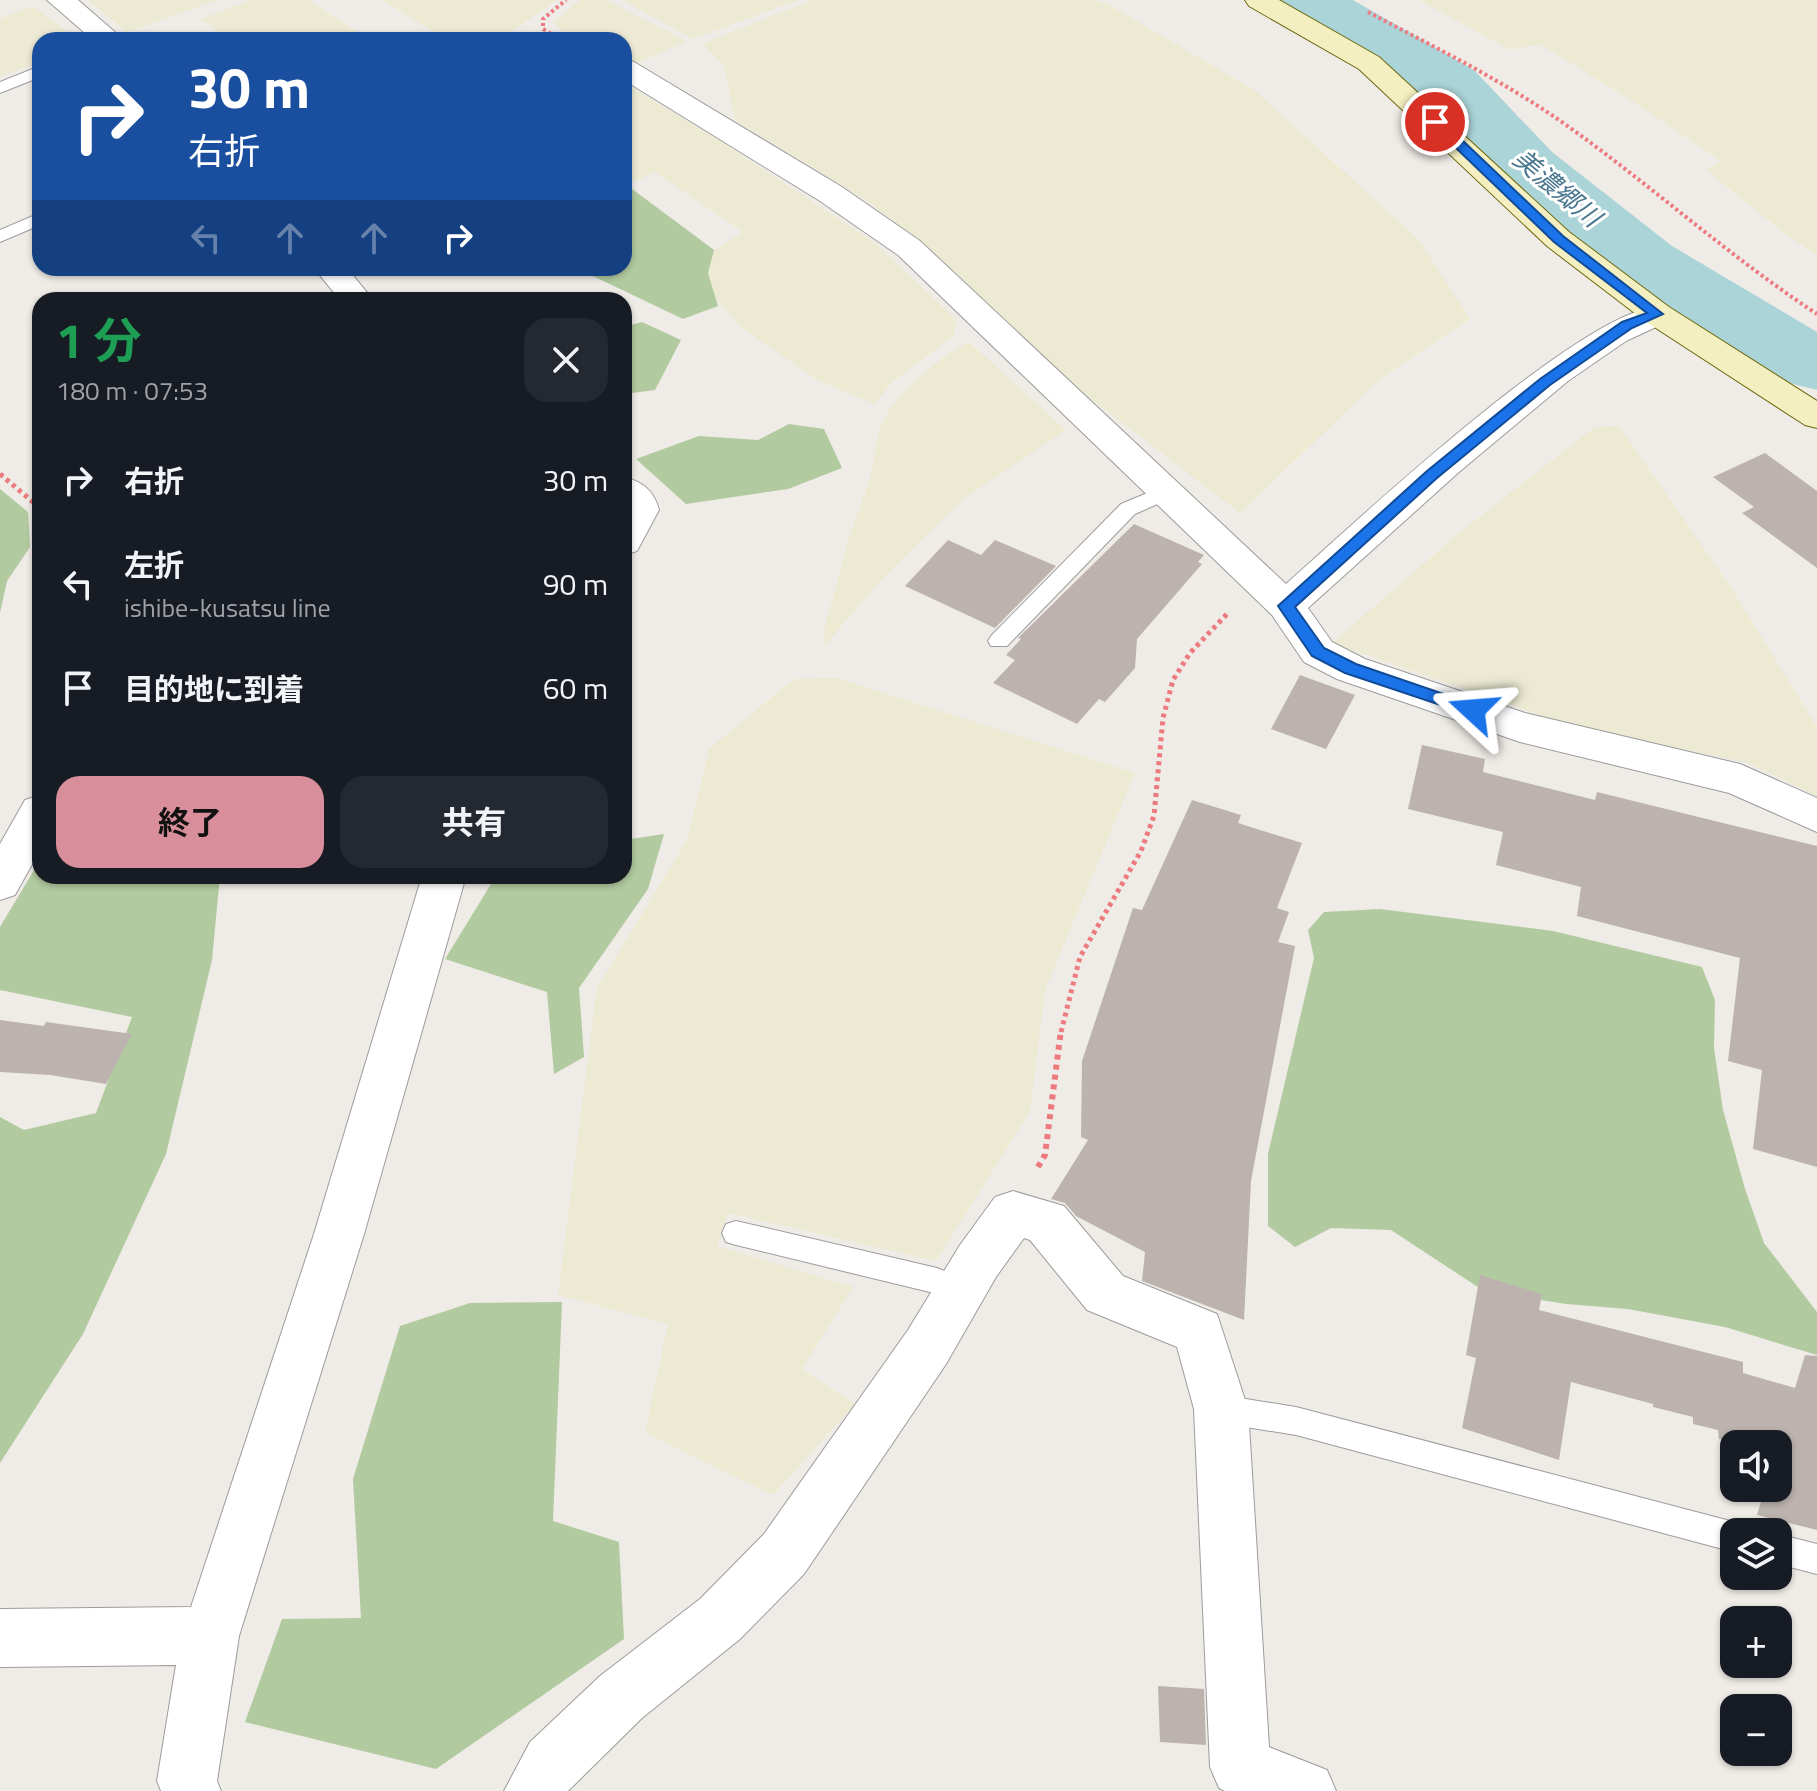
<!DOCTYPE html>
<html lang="ja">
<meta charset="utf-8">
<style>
:root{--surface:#171b24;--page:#242831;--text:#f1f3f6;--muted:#9ea1a6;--accent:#d98e9b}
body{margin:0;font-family:"Titillium Web","Noto Sans JP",sans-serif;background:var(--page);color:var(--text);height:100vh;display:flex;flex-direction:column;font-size:30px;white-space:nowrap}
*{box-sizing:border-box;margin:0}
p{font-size:26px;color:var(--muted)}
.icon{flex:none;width:44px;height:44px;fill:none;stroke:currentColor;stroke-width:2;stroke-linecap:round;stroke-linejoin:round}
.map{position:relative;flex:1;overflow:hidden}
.details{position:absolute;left:32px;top:292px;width:600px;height:592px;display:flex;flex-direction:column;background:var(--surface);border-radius:24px;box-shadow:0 2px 6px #0004}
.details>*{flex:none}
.hud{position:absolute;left:32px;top:32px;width:600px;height:244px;border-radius:24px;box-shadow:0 2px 6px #0004;background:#1a4fa0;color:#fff;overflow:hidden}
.fabs{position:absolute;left:1720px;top:1430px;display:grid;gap:16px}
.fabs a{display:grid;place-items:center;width:72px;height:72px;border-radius:16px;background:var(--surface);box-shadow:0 2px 6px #0004;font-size:40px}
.pin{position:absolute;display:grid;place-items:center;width:68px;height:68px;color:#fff;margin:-34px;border:4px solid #fff;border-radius:50%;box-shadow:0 2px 8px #0007}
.me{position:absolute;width:88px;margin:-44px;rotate:289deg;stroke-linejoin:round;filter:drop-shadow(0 0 6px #0008)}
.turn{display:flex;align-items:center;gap:28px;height:168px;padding:0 24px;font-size:36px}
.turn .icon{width:104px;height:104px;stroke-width:2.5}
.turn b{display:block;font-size:56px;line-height:68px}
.lanes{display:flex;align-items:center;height:76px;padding:0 24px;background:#0003;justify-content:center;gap:40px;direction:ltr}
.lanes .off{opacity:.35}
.round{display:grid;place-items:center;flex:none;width:84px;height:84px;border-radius:24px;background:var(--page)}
.head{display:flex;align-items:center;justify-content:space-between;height:136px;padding:0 24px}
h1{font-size:48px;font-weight:700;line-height:60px;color:#1e9e55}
.cta{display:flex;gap:16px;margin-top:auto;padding:16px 24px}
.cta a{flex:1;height:92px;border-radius:24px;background:var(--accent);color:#111;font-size:32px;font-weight:700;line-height:92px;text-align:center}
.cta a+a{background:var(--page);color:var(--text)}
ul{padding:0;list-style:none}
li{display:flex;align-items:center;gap:24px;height:104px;padding:0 24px}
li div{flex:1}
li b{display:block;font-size:30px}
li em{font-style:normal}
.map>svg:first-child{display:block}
.farmland{fill:#ecead3}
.forest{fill:#b2ca9f}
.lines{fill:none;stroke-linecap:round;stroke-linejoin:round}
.river{fill:#abd4d8;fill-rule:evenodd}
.building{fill:#bcb3af}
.service-casing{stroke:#9c9c9c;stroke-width:2}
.minor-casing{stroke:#9c9c9c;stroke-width:2}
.secondary-casing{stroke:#6d690f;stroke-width:2}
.path-far2{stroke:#ed7a7e;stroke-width:4;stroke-dasharray:3 3;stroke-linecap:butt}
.path-far1{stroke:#ed7a7e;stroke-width:5;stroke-dasharray:4 4;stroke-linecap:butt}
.path{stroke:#ed7a7e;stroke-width:6;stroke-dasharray:5 5;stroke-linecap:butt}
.service{fill:#fff;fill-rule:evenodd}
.minor{fill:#fff;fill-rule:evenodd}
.secondary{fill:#f4efc0;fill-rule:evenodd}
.route{fill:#1a73e8;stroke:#114b97;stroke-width:2}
.labels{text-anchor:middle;stroke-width:6;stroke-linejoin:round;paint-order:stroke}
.far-water-label{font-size:26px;font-style:italic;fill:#4a7790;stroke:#fff}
</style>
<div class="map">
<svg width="1817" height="1791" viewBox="0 0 1817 1791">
<rect width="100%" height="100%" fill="#efebe6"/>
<g class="farmland">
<polygon points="88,0 217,0 127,32"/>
<polygon points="251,0 308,0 370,40 230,40 201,19"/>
<polygon points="382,0 557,0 509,33 491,40 447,40"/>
<polygon points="580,0 606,0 686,41 636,64 624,58 624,40 583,40 563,32 554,22"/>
<polygon points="623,0 797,0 693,39"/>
<polygon points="813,0 1096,0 1111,6 1254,90 1419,240 1470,319 1380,379 1240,513 1077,388 904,229 872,204 735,120 724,65 702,44"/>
<polygon points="1419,0 1817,0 1817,255 1788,236 1706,170 1721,161 1632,101 1540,44 1510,50"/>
<polygon points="32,6 79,40 40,40 40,62 0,76 0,19"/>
<polygon points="624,83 716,138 875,243 956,320 954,336 891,383 875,404 817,380 742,328 708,290 703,257 743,232 655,172 624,186"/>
<polygon points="969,342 1066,430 966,497 882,579 825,645 824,630 849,538 871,476 879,430 890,408 912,383 945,356"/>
<polygon points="1619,426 1730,586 1817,727 1817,796 1746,762 1577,728 1332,643 1459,533 1595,427"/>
<polygon points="837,678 1135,773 1045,990 1030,1111 936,1261 728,1213 717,1246 853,1287 802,1369 855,1404 773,1495 645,1433 668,1324 558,1295 597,988 687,840 709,749 794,679"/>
</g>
<g class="forest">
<polygon points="624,183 714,250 708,273 718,306 683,319 576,268 624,268"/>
<polygon points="642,322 681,340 655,390 624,394 624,327"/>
<polygon points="789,424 824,429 842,468 788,489 686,504 636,459 699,436 758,440"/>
<polygon points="0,489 28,512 30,547 7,581 0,613"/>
<polygon points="664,834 648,889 579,988 584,1057 554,1074 547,992 445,959 496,876 624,876 624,840"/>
<polygon points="40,860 40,876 220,876 212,960 166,1154 83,1334 0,1463 0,1117 24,1130 96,1113 132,1017 0,990 0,927"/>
<polygon points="1380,909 1553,931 1702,967 1715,1000 1714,1048 1723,1110 1745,1189 1764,1243 1817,1312 1817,1355 1725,1327 1628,1309 1566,1304 1484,1291 1391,1230 1331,1228 1295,1247 1268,1226 1268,1154 1314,958 1308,930 1324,912"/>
<polygon points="562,1302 553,1521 619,1542 624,1639 436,1769 245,1722 282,1619 361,1618 353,1479 400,1326 470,1303"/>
</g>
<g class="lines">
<polygon class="river" points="1275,0 1353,0 1474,70 1552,152 1672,246 1817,332 1817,390 1789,383 1620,278 1502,182 1426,98 1285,13"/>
</g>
<g class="building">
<polygon points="1765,453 1817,491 1817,568 1742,513 1754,507 1713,477"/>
<polygon points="1134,524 1204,555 1198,562 1202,564 1137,639 1135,668 1105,702 1099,699 1077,724 993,683 1015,660 1006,655 1021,639 1018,638"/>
<polygon points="948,540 981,555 995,540 1056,566 995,628 905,586"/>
<polygon points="1300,675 1355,695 1326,749 1271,729"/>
<polygon points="1422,745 1485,759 1483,772 1595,800 1597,792 1817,846 1817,1167 1753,1149 1762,1070 1728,1061 1740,958 1577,916 1581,887 1496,865 1503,832 1408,809"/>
<polygon points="1192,800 1241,815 1238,823 1302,843 1277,908 1289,912 1278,942 1295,946 1251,1181 1244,1320 1142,1281 1145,1252 1076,1216 1065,1203 1051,1199 1088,1140 1081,1137 1082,1061 1133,908 1142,910"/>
<polygon points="0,1020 44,1026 46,1022 132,1034 106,1084 50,1075 0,1072"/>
<polygon points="1480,1275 1542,1294 1539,1310 1743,1362 1743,1373 1795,1388 1805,1355 1817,1356 1817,1530 1757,1515 1765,1488 1778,1488 1778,1444 1741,1444 1719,1439 1718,1430 1693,1424 1693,1417 1653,1407 1653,1404 1571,1382 1559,1460 1462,1428 1476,1358 1466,1355"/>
<polygon points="1158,1686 1204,1689 1206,1745 1160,1742"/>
</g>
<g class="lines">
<g class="service-casing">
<g id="service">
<polygon points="40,66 40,77 0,93 0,82"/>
<polygon points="40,213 40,225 0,242 0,230"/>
<polygon points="1164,486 1174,493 1171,498 1135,514 1007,646 991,646 988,641 991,636 1121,504"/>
<polygon points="736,1221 937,1268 970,1282 974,1291 970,1300 960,1304 934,1293 736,1245 726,1242 722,1233 726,1224"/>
<polygon points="1221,1395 1296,1407 1734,1522 1745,1526 1747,1532 1734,1532 1734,1552 1296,1435 1221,1423 1211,1419 1206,1409 1211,1399"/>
<polygon points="1778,1534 1817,1544 1817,1574 1778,1564"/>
</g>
</g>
<g class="minor-casing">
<g id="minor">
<polygon points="47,0 78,0 124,40 93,40"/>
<path d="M624,59L634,62L842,187L920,241L1286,584C1345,532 1601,290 1669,307L1674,314L1669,321L1626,341L1568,381L1459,472L1308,608L1332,642L1365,659L1525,713L1740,764L1817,798V832L1729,793L1520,742L1337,679L1304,662L1272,615L898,255L820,201L624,80Z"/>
<polygon points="314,268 347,268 373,300 340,300"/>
<path d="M624,477C643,482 654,491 659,510L637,551L624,555Z"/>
<polygon points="40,795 40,850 15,895 0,900 0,844 25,800"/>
<polygon points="422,876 466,876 364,1234 239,1636 217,1781 221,1791 161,1791 157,1781 176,1665 0,1667 0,1609 191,1607 314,1234"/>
<polygon points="1013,1191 1064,1206 1123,1276 1217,1314 1248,1409 1269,1747 1327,1770 1336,1791 1225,1791 1219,1788 1210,1767 1194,1409 1177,1347 1087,1310 1030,1240 1024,1238 996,1277 946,1364 804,1574 740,1639 642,1718 568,1791 504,1791 530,1742 600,1676 700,1599 764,1534 908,1330 960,1245 995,1197"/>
</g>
</g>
<g class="secondary-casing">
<polygon id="secondary" points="1245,0 1279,0 1379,57 1569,232 1669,307 1817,401 1817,428 1805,425 1645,321 1547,246 1359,69 1249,6"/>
</g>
<g class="path-far2">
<path d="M1368,12C1436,48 1506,82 1569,127C1653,187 1730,257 1817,314"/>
<polyline points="561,40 543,29 543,19 566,0"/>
</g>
<g class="path-far1">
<polyline points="0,474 40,508"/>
<polyline points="1061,1032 1080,957 1141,851 1154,816 1163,718 1173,680 1190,653 1227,614"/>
</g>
<polyline class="path" points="1038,1167 1045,1155 1061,1030"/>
<use href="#service" class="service"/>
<use href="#minor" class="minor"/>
<use href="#secondary" class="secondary"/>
</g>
<polygon class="route" points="1431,119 1440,119 1563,236 1663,314 1632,328 1550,385 1437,478 1295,607 1324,648 1356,664 1479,706 1481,710 1473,716 1345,673 1312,656 1278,606 1427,471 1540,379 1622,322 1647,313 1554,242 1431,124"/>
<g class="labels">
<g class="far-water-label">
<text transform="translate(1557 188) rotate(40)" y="9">美濃郷川</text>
</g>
</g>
</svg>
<div class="fabs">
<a><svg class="icon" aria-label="sound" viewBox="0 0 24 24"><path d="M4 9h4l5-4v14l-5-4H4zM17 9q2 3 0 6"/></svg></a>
<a><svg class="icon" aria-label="layers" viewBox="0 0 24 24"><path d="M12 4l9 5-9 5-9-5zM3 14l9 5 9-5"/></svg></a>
<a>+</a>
<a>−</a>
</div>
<div class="pin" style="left:1435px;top:122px;background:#d93025"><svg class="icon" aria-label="arrive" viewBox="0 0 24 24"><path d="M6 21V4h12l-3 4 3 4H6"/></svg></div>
<svg class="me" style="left:1473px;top:710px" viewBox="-20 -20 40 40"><path d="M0-17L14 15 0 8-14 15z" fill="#1a73e8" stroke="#fff" stroke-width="4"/></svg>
<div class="hud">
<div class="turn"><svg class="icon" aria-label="right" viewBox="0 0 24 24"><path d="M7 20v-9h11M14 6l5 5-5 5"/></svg><div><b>30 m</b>右折</div></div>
<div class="lanes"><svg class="icon off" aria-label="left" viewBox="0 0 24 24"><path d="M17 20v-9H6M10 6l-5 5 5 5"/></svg><svg class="icon off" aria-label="ahead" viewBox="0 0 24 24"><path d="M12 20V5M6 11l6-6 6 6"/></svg><svg class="icon off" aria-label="ahead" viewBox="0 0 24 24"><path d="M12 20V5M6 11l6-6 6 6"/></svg><svg class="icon" aria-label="right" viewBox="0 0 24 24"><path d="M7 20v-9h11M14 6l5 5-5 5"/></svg></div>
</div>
<section class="details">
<div class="head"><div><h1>1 分</h1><p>180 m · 07:53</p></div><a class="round"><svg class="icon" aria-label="close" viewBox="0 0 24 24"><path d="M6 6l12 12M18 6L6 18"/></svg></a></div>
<ul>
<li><svg class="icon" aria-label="right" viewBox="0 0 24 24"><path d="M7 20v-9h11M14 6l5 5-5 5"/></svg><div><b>右折</b></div><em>30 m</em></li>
<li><svg class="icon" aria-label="left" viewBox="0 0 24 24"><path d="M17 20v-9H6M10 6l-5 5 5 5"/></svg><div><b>左折</b><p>ishibe-kusatsu line</p></div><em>90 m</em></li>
<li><svg class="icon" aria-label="arrive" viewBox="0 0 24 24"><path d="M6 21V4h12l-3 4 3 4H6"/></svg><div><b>目的地に到着</b></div><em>60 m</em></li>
</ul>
<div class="cta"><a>終了</a><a>共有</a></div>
</section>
</div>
